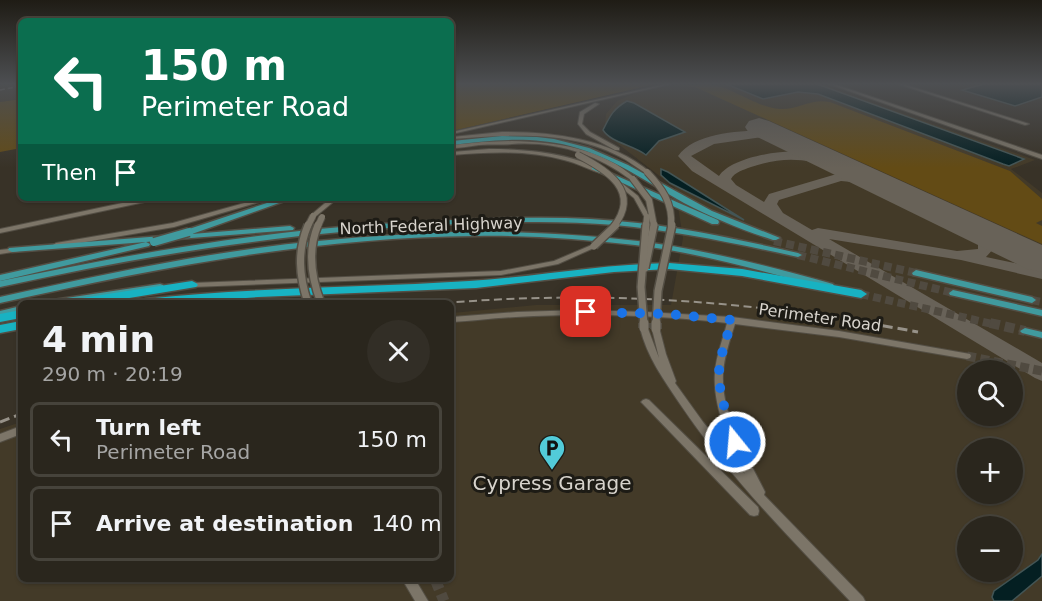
<!DOCTYPE html>
<meta charset="utf-8">
<style>
:root{--surface:#2a261d;--page:#322e26;--text:#f1f3f6;--muted:#a5a5a4;--line:#46433b}
body{margin:0;font-family:"DejaVu Sans",sans-serif;background:var(--page);color:var(--text);height:100vh;display:flex;flex-direction:column;font-size:22px;white-space:nowrap}
*{box-sizing:border-box;margin:0}
p{font-size:20px;color:var(--muted)}
.icon{flex:none;width:33px;height:33px;fill:none;stroke:currentColor;stroke-width:2;stroke-linecap:round;stroke-linejoin:round}
.map{position:relative;flex:1;overflow:hidden}
.side{position:absolute;left:18px;top:300px;width:436px;height:282px;display:flex;flex-direction:column;background:var(--surface);border-radius:9px;box-shadow:0 2px 4px #0004,0 0 0 2px var(--line)}
.side>*{flex:none}
.top-card{position:absolute;left:18px;top:18px;width:436px;height:183px;border-radius:9px;box-shadow:0 2px 4px #0004,0 0 0 2px var(--line);background:#0b6e4f;color:#fff;overflow:hidden}
.tools{position:absolute;left:957px;top:360px;display:grid;gap:12px}
.tools a{display:grid;place-items:center;width:66px;height:66px;border-radius:50%;background:var(--surface);box-shadow:0 2px 4px #0004,0 0 0 2px var(--line);font-size:30px}
.pin{position:absolute;display:grid;place-items:center;width:51px;height:51px;color:#fff;margin:-26px;border-radius:12px;box-shadow:0 3px 9px #0006}
.me{position:absolute;width:66px;margin:-33px;rotate:343deg;stroke-linejoin:round;filter:drop-shadow(0 0 4px #0008)}
.turn{display:flex;align-items:center;gap:21px;height:126px;padding:0 24px;font-size:27px}
.turn .icon{width:78px;height:78px;stroke-width:2.5}
.turn b{display:block;font-size:42px;line-height:51px}
.then{display:flex;align-items:center;height:57px;padding:0 24px;background:#0003;gap:12px;font-size:22px}
.round{display:grid;place-items:center;flex:none;width:63px;height:63px;border-radius:32px;background:var(--page)}
.headline{display:flex;align-items:center;justify-content:space-between;height:102px;padding:0 24px}
h1{font-size:36px;font-weight:800;line-height:45px}
ul{padding:0;list-style:none}
li{display:flex;align-items:center;gap:18px;height:75px;margin:0 12px 9px;padding:0 12px;border:3px solid var(--line);border-radius:9px}
li div{flex:1}
li b{display:block;font-size:22px}
li em{font-style:normal}
.map>svg:first-child{display:block}
.built{fill:#433a28;fill-rule:evenodd}
.green{fill:#634b15}
.water{fill:#041f22;stroke:#435555;stroke-width:1.5}
.lines{fill:none;stroke-linecap:round;stroke-linejoin:round}
.taxiway{fill:#686258;fill-rule:evenodd}
.runway{fill:#686258;fill-rule:evenodd}
.minor-tunnel-far1{stroke:#504a40;stroke-width:9;stroke-dasharray:9 4.5;stroke-linecap:butt}
.minor-tunnel{stroke:#504a40;stroke-width:11;stroke-dasharray:11 5;stroke-linecap:butt}
.major-tunnel-far1{stroke:#504a40;stroke-width:8;stroke-dasharray:8 4.5;stroke-linecap:butt}
.major-tunnel{stroke:#504a40;stroke-width:10;stroke-dasharray:10 5;stroke-linecap:butt}
.minor-casing{stroke:#534e44;stroke-width:2}
.major-casing{stroke:#534e44;stroke-width:3}
.highway-casing{stroke:#534e44;stroke-width:3}
.minor{fill:#7c7568;fill-rule:evenodd}
.major{fill:#409a9e;fill-rule:evenodd}
.highway{fill:#18b2c2;fill-rule:evenodd}
.rail-far2{stroke:#979289;stroke-width:1.5;stroke-dasharray:5 3;stroke-linecap:butt}
.rail-far1{stroke:#979289;stroke-width:2;stroke-dasharray:8 4.5;stroke-linecap:butt}
.rail{stroke:#979289;stroke-width:3;stroke-dasharray:10 5;stroke-linecap:butt}
.minor-bridge-far2-casing{stroke:#534e44;stroke-width:8;stroke-linecap:butt}
.minor-bridge-far1-casing{stroke:#534e44;stroke-width:10;stroke-linecap:butt}
.minor-bridge-casing{stroke:#534e44;stroke-width:12;stroke-linecap:butt}
.major-bridge-casing{stroke:#534e44;stroke-width:11;stroke-linecap:butt}
.minor-bridge-far2{stroke:#7c7568;stroke-width:6}
.minor-bridge-far1{stroke:#7c7568;stroke-width:7}
.minor-bridge{stroke:#7c7568;stroke-width:9}
.major-bridge{stroke:#409a9e;stroke-width:8}
.route{stroke:#1a73e8;stroke-width:10;stroke-dasharray:0 18}
.labels{text-anchor:middle;stroke-width:6;stroke-linejoin:round;paint-order:stroke}
.street-label{font-size:16px;fill:#d7d3cc;stroke:#1d1b15}
.near-poi-label{font-size:20px;fill:#d7d3cc;stroke:#1d1b15}
</style>
<div class="map">
<svg width="1042" height="601" viewBox="0 0 1042 601">
<rect width="100%" height="100%" fill="#383227"/>
<g class="built">
<polygon points="0,84 21,84 21,99 0,102"/>
<path d="M681,84H819L1035,160L1011,169L1042,193V601H0V429L21,422V579H452V313L536,305H671L683,238L675,188L617,143L605,126L606,114L617,101L636,93ZM968,370H1012V416H968ZM968,448H1012V494H968ZM968,526H1012V572H968Z"/>
</g>
<g class="green">
<polygon points="452,84 656,84 452,131"/>
<path d="M703,84C731,84 753,107 780,109C797,110 811,98 830,102L1010,171L1042,199V220L1036,223L1042,226V244L695,87H686Z"/>
<polygon points="21,99 21,148 0,152 0,102"/>
</g>
<g class="water">
<polygon points="726,84 817,84 1024,159 1009,166 1003,164 818,94 798,92 763,99"/>
<polygon points="984,84 1042,84 1042,97 1015,106 962,90"/>
<path d="M627,101L634,103L685,132L659,141L646,155C634,145 611,143 603,130C610,116 613,109 627,101Z"/>
<polygon points="661,169 668,172 744,220 670,183 661,175"/>
<polygon points="1042,554 1042,576 1012,601 994,601 992,597 994,591 1038,560"/>
</g>
<g class="lines">
<path class="taxiway" d="M773,130L777,131V135L714,144L691,156L719,176C735,151 822,142 843,163L837,167C804,159 784,156 751,167C743,170 735,172 731,179L736,185L764,202L769,194L840,173L864,175L895,185L897,188L890,192L862,183L841,181L779,200L777,204L783,213L812,230L818,228L957,251L978,249V240L954,222L961,218L993,238L995,247L986,257L1042,269V279L961,260L829,239L1042,363V381L1035,378L692,171L678,156C696,131 744,131 773,130Z"/>
<polygon class="runway" points="759,118 769,121 1042,245 1042,272 1027,269 749,133 745,127 749,121"/>
<polyline class="minor-tunnel-far1" points="967,356 1042,371"/>
<polyline class="minor-tunnel" points="435,579 444,601"/>
<g class="major-tunnel-far1">
<polyline points="774,241 916,273"/>
<polyline points="798,255 953,293"/>
<polyline points="861,294 997,325"/>
<polyline points="1032,300 1042,302"/>
</g>
<polyline class="major-tunnel" points="990,323 1025,331"/>
<g class="minor-casing">
<g id="minor">
<polygon points="666,84 671,84 452,134 452,132"/>
<polygon points="829,84 834,84 1042,155 1042,159"/>
<polygon points="898,84 903,84 1029,124 1025,125"/>
<polygon points="595,103 599,104 584,114 582,124 590,132 619,148 619,150 615,150 586,134 578,124 580,112"/>
<path d="M502,132C553,132 609,138 650,172L645,173C639,169 632,164 626,160C573,129 510,135 452,139V137Z"/>
<path d="M512,141C556,142 602,148 636,179L633,181L631,180C596,154 556,141 512,144C502,145 490,144 479,145C470,146 461,148 452,148V145L482,142Z"/>
<path d="M489,149C524,149 572,153 603,171L600,173C588,169 577,163 564,160C527,150 490,152 452,155V152Z"/>
<polygon points="613,176 638,196 650,217 649,218 645,218 634,198 611,179 610,178"/>
<polygon points="146,198 157,198 154,200 0,233 0,229"/>
<polygon points="262,198 271,198 270,199 174,227 56,247 53,245 56,243 173,223"/>
<polygon points="331,198 338,198 315,217 311,217 311,215"/>
<polygon points="594,244 596,245 597,246 596,247 558,264 501,275 192,287 188,285 192,283 501,271 554,261"/>
<polygon points="17,248 20,250 19,251 0,254 0,250"/>
<path d="M582,310L646,312L732,317L839,331L970,354L971,356L970,358L967,359L839,337L735,324C730,340 724,357 723,374C721,416 747,455 765,492L764,495L863,597L865,601H850C790,538 729,477 680,404C664,380 647,357 640,328L644,325L647,326L659,358L652,329L653,327H659L666,354L676,381L675,383L703,422L745,474C730,445 712,406 715,372C716,356 723,339 727,323C657,315 586,313 516,317C494,318 473,321 452,322V317L517,312Z"/>
<polygon points="646,399 649,400 758,507 759,511 758,515 754,516 750,515 643,404 641,402 643,400"/>
<polygon points="21,426 21,434 0,442 0,434"/>
<polygon points="402,579 415,579 428,601 415,601"/>
</g>
</g>
<g class="major-casing">
<g id="major">
<path d="M502,136L537,137L554,139L589,148L628,165L712,211L780,238L776,240H773C742,230 713,218 684,203C647,182 612,157 570,146C530,136 491,140 452,145V141Z"/>
<polygon points="594,166 718,220 719,222 718,224 712,224 592,169 592,167"/>
<polygon points="282,198 293,198 192,234 290,226 294,228 293,230 178,239 174,237 178,235 187,234 185,232 186,230"/>
<path d="M513,218C555,217 597,218 638,223C692,229 745,241 798,253L802,255L798,257C738,244 677,231 615,225C557,220 498,222 439,225C290,232 145,255 0,287V281C93,262 187,244 282,233C359,224 436,220 513,218Z"/>
<path d="M476,231C537,233 598,235 659,244C718,253 776,268 833,284L834,286L830,289C765,272 702,253 635,245C582,239 529,235 476,236C315,237 156,268 0,303V297C105,274 211,251 318,241C370,236 423,233 476,231Z"/>
<polygon points="162,236 165,236 166,238 165,240 146,242 150,244 149,246 0,281 0,275 146,242 12,252 8,250 9,248"/>
<polygon points="916,270 1032,297 1036,300 1032,303 913,275 912,273"/>
<polygon points="160,284 163,285 164,287 163,289 72,303 48,303 53,300"/>
<polygon points="953,290 1042,310 1042,316 950,295 949,293"/>
<polygon points="21,306 21,312 0,317 0,311"/>
<polygon points="1025,328 1042,332 1042,338 1022,333 1020,331"/>
</g>
</g>
<g class="highway-casing">
<g id="highway">
<path d="M669,263L742,269L861,290L867,294L861,298L742,276L669,269L614,272L476,288L258,297L178,303H139L145,299C253,287 361,288 469,281C536,277 602,264 669,263Z"/>
<polygon points="192,281 196,283 198,285 196,287 99,303 69,303 75,299"/>
<polygon points="21,310 21,318 0,322 0,314"/>
<polygon points="21,321 21,329 0,333 0,325"/>
</g>
</g>
<use href="#minor" class="minor"/>
<use href="#major" class="major"/>
<use href="#highway" class="highway"/>
<polyline class="rail-far2" points="0,90 21,86"/>
<path class="rail-far1" d="M444,303C591,291 731,299 877,325"/>
<g class="rail">
<polyline points="868,323 918,332"/>
<polyline points="0,422 21,414"/>
</g>
<g class="minor-bridge-far2-casing">
<g id="minor-bridge-far2">
<path d="M578,155C607,170 641,191 614,226"/>
<path d="M647,172C662,188 673,203 671,226"/>
<polyline points="633,179 649,200 654,226"/>
<polyline points="308,226 313,216"/>
<polyline points="318,226 322,217"/>
<polyline points="646,226 647,217"/>
</g>
</g>
<g class="minor-bridge-far1-casing">
<g id="minor-bridge-far1">
<path d="M318,225C307,251 311,277 321,303"/>
<polyline points="594,246 616,225"/>
<polyline points="645,268 654,225"/>
<path d="M308,303C299,276 297,251 308,225"/>
<polyline points="644,325 641,287 646,225"/>
<polyline points="656,325 658,291 672,225"/>
</g>
</g>
<g class="minor-bridge-casing">
<g id="minor-bridge">
<polyline points="644,323 644,328"/>
<polyline points="656,323 656,329"/>
</g>
</g>
<g class="major-bridge-casing">
<polyline id="major-bridge" points="154,242 189,232"/>
</g>
<use href="#minor-bridge-far2" class="minor-bridge-far2"/>
<use href="#minor-bridge-far1" class="minor-bridge-far1"/>
<use href="#minor-bridge" class="minor-bridge"/>
<use href="#major-bridge" class="major-bridge"/>
</g>
<linearGradient id="sky" x2="0" y2="1"><stop stop-color="#1f1c15"/><stop offset="0.5" stop-color="#4d4f52"/><stop offset="1" stop-color="#4d4f52" stop-opacity="0"/></linearGradient>
<rect width="1042" height="168" fill="url(#sky)"/>
<g class="lines">
<path class="route" d="M586,312L667,314L732,320C727,338 718,359 719,379C721,401 729,422 735,442"/>
</g>
<defs>
<g id="parking-pin" transform="scale(1.35)"><path d="M0 17L-7.5 6A9.5 9.5 0 1 1 7.5 6Z" fill="#52cbd9" stroke="#1d1b15"/><path d="M-3.5-5.5H1a3.5 3.5 0 0 1 0 7H-1V5.5H-3.5ZM-1-3.4V-.6H.8a1.4 1.4 0 0 0 0-2.8Z" fill="#111"/></g>
</defs>
<g fill-rule="evenodd">
<use href="#parking-pin" x="552" y="448"/>
</g>
<g class="labels">
<g class="street-label">
<text transform="translate(431 225) rotate(-2)" y="6">North Federal Highway</text>
<text transform="translate(820 317) rotate(8)" y="6">Perimeter Road</text>
</g>
<g class="near-poi-label">
<text x="552" y="490">Cypress Garage</text>
</g>
</g>
</svg>
<div class="tools">
<a><svg class="icon" aria-label="search" viewBox="0 0 24 24"><circle cx="10" cy="10" r="6"/><path d="M15 15l6 6"/></svg></a>
<a>+</a>
<a>−</a>
</div>
<div class="pin" style="left:586px;top:312px;background:#d93025"><svg class="icon" aria-label="arrive" viewBox="0 0 24 24"><path d="M6 21V4h12l-3 4 3 4H6"/></svg></div>
<svg class="me" style="left:735px;top:442px" viewBox="-20 -20 40 40"><circle r="17" fill="#1a73e8" stroke="#fff" stroke-width="3"/><path d="M0-11L8 9 0 5-8 9z" fill="#fff"/></svg>
<div class="top-card">
<div class="turn"><svg class="icon" aria-label="left" viewBox="0 0 24 24"><path d="M17 20v-9H6M10 6l-5 5 5 5"/></svg><div><b>150 m</b>Perimeter Road</div></div>
<div class="then">Then<svg class="icon" aria-label="arrive" viewBox="0 0 24 24"><path d="M6 21V4h12l-3 4 3 4H6"/></svg></div>
</div>
<section class="side">
<div class="headline"><div><h1>4 min</h1><p>290 m · 20:19</p></div><a class="round"><svg class="icon" aria-label="close" viewBox="0 0 24 24"><path d="M6 6l12 12M18 6L6 18"/></svg></a></div>
<ul>
<li><svg class="icon" aria-label="left" viewBox="0 0 24 24"><path d="M17 20v-9H6M10 6l-5 5 5 5"/></svg><div><b>Turn left</b><p>Perimeter Road</p></div><em>150 m</em></li>
<li><svg class="icon" aria-label="arrive" viewBox="0 0 24 24"><path d="M6 21V4h12l-3 4 3 4H6"/></svg><div><b>Arrive at destination</b></div><em>140 m</em></li>
</ul>
</section>
</div>
